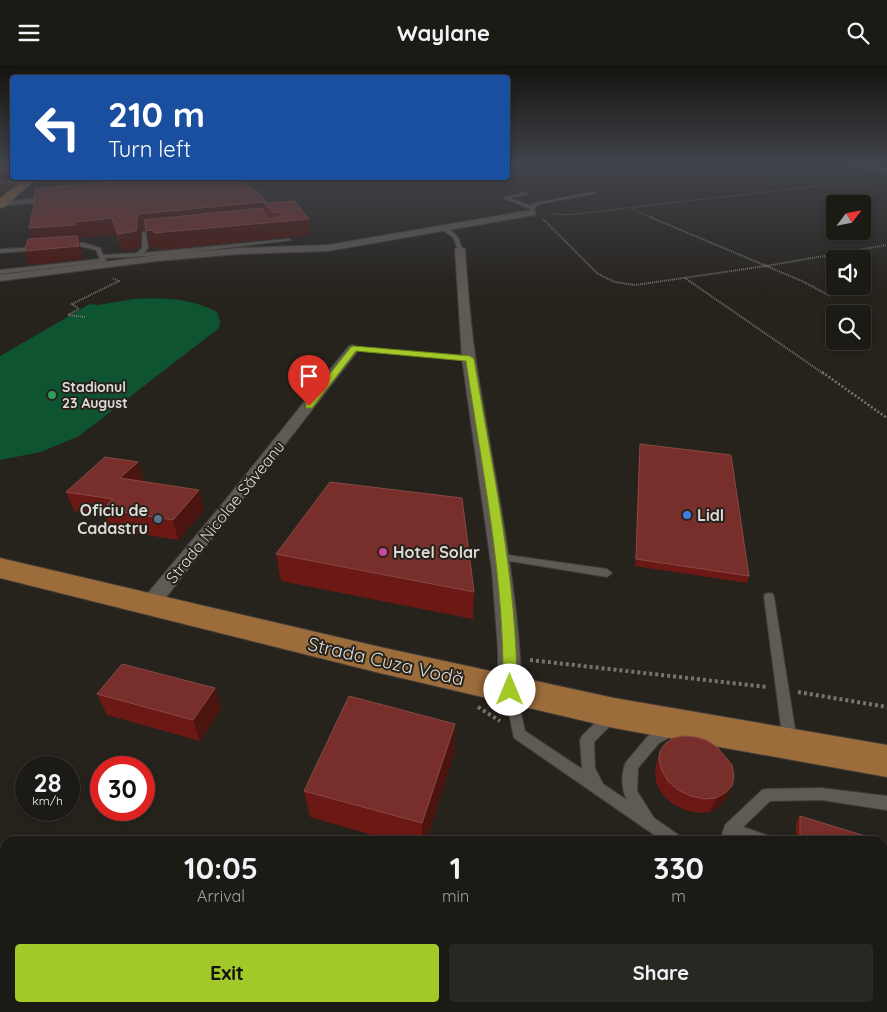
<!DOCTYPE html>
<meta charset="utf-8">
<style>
:root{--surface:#1c1a15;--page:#292722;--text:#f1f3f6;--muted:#a0a1a0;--line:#3a3834;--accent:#a2c928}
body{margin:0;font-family:Quicksand,sans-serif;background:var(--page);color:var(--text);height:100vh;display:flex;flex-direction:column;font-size:19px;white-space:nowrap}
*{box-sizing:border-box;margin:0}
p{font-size:16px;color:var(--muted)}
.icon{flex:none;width:28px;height:28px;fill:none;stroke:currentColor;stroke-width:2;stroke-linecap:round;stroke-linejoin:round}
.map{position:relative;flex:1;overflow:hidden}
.side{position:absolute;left:0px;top:771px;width:888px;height:176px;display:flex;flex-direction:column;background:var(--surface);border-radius:15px 15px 0 0;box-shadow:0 2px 8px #0003,0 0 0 1px var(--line)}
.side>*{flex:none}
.guide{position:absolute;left:10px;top:10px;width:500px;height:105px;border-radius:5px;box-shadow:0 2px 8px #0003,0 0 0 1px var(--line);background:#1a4fa0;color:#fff;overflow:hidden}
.needle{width:32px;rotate:58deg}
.buttons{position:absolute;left:826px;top:130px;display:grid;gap:10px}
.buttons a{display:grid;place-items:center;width:45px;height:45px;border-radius:5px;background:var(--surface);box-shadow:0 2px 8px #0003,0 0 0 1px var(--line);font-size:25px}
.speed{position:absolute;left:15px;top:691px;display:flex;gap:10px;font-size:25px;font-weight:700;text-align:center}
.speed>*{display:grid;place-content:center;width:65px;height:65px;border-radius:50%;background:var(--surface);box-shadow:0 2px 8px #0003,0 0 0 1px var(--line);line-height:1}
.speed small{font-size:12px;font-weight:400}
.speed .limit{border:8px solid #d22;background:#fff;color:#111}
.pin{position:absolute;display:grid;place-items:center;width:42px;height:42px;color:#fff;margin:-51px -21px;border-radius:50% 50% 50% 0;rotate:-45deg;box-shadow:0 0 5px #0007}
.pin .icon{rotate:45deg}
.me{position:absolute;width:55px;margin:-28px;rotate:0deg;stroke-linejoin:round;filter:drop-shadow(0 0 4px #0008)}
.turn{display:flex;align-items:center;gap:18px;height:105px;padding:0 15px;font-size:22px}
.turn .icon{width:65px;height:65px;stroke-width:2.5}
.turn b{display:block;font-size:35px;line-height:42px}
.eta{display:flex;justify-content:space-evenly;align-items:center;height:85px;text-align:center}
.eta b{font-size:30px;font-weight:700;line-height:35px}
.button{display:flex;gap:10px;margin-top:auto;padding:10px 15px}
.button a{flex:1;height:58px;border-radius:5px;background:var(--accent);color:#111;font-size:20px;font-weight:700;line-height:58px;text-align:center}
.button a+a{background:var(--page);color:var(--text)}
header{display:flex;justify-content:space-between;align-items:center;height:65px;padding:0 15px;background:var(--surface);font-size:22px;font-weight:700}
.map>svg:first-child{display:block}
.green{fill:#0f5430}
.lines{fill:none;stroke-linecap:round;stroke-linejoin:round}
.lane-casing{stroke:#413d39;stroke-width:2}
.street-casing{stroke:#413d39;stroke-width:2}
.primary-casing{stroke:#413d39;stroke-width:2}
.path-far3{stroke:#77746f;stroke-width:1;stroke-dasharray:1 1;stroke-linecap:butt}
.path-far2{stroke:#77746f;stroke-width:2;stroke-dasharray:1 1;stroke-linecap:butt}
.path-far1{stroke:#77746f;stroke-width:2.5;stroke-dasharray:2 2;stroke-linecap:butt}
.path{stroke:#77746f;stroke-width:4;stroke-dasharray:3 3;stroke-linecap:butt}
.lane{fill:#5f5a54;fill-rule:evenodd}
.street{fill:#5f5a54;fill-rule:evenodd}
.primary{fill:#9c6c3b;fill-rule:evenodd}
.wall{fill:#6c1915}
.shaded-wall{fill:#4b140f}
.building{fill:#782e2a;stroke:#884945}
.route{fill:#a2c928;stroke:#69831a}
.leisure-dot{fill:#2e9e5b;stroke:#26221c;stroke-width:2}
.shop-dot{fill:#3f7fe0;stroke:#26221c;stroke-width:2}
.service-dot{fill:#5c6f8a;stroke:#26221c;stroke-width:2}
.hotel-dot{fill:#d1479c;stroke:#26221c;stroke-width:2}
.labels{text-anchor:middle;stroke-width:4;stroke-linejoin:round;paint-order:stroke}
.far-poi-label{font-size:14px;font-weight:bold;fill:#dedbd7;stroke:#26221c;text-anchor:start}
.poi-label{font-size:16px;font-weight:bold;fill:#dedbd7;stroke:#26221c;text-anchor:start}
.street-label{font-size:16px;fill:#dedbd7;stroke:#26221c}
.near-street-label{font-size:19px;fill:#dedbd7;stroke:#26221c}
</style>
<header><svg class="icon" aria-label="menu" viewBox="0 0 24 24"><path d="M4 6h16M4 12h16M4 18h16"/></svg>Waylane<svg class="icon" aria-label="search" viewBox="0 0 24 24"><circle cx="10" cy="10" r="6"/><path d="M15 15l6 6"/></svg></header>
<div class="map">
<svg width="887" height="947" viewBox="0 0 887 947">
<rect width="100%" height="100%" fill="#26221c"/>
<path class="green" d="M134,234C163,233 191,233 217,247L220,256L219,263L79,371L41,387L0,395V291L90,239L98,240Z"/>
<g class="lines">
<g class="lane-casing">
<g id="lane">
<polygon points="526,127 527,129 509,133 531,141 532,139 539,137 594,127 596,128 540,139 536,141 534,148 532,149 530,148 531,144 503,133"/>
<path d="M441,162C453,163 461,174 462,185H458L453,172L441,164Z"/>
<polygon points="159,166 161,168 146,169 148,183 143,188 289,174 291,175 167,190 105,193 106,195 103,197 0,209 0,205 100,194 96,185 84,182 66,181 68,178 84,178 100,183 103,190 137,188 142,183 142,167"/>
<polygon points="41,182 39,185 0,188 0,184"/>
<polygon points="353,282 470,291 473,293 470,295 351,285 350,284"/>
<polygon points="501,489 607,504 612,508 607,512 497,494 496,492"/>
<polygon points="769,528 773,529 774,532 797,677 795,681 790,683 785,681 783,677 764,532 765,529"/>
<path d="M510,621L514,622L516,626L525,666L582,704L580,675L582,671L605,648L610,647L615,648L617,652L615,656L594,677L595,703L603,719L627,735C621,725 621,707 626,697L649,670L671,659L676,661L678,665L676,669L659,678L638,703L637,726L654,753L680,771L682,776H663L514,673L504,626L506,622Z"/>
<polygon points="821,723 887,731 887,745 821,735 770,736 743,762 769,771 771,776 743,776 735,774 734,776 720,776 725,760 762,725 767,724"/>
<polygon points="882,807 887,808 887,824 882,823"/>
<polygon points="882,859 887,861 887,877 882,876"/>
<polygon points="882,912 887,914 887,933 882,931"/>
</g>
</g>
<g class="street-casing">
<g id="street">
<polygon points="844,98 855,98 887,104 887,108"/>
<polygon points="237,112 262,112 218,119 214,117"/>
<polygon points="31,115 32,117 28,119 0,120 0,116"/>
<polygon points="59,131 63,133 62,135 0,141 0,137"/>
<polygon points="532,145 536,148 535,150 328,186 239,189 158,196 0,216 0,210 158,190 239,183 328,180"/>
<path d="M460,181L465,184C468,226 471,268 478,309C495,414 518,518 522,625L518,632L510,634L502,632L498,625V585L492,506L462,294L455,184Z"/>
<polygon points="353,280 359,284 357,287 157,544 150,546 143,544 140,539 143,534 224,437 349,281"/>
</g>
</g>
<g class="primary-casing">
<g id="primary">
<polygon points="27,112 39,112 4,142 0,143 0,133"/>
<polygon points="0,493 380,582 614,633 887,680 887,712 614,663 380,608 0,513"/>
</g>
</g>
<g class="path-far3">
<polyline points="632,144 653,153"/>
<polyline points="550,148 567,150 869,115"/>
</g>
<g class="path-far2">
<polyline points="650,152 802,216 830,231"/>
<polyline points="543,154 598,209 615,217 635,220 766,201 887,180"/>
<polyline points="685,213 824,309"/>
<polyline points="85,252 68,250 79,244 72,239 119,216 112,213"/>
</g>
<polyline class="path-far1" points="822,307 887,353"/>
<g class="path">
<polyline points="530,595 767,622"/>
<polyline points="798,627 887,642"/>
<polyline points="478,642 500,656"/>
</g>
<use href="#lane" class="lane"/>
<use href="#street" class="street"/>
<use href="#primary" class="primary"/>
</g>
<g class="wall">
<polygon points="248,122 267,138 295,136 310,170 158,185 157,181 150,182 146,165 142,165 140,182 123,186 116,169 80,173 80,176 79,176 81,184 83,194 30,200 25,186 33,174 29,163"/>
<polygon points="640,379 749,511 747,518 635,501 639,385"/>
<polygon points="144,416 143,417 199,425 204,445 178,475 110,464 106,451 74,446 66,427"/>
<polygon points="276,489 474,527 473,554 281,516"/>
<polygon points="215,623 221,644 200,676 107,650 97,629"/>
<polygon points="455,659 455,686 426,776 393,776 310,752 304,726"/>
<polygon points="660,686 726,734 719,742 710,747 698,748 685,745 673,739 663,730 657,720 655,709 656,700"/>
<polygon points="800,751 876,776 796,776 796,757"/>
</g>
<g class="shaded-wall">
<polygon points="12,107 12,112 20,112 19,114 0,115 0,108"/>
<polygon points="6,115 8,122 0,127 0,119"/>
<polygon points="264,137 266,152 142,165 140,182 123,186 118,169 138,149"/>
<polygon points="112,153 116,169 80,173 80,176 79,176 81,184 83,194 30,200 25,186 34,179 29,163"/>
<polygon points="309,154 310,170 158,185 157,181 150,182 146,166"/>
<polygon points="138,397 144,416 127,432 120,413"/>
<polygon points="199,425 204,445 178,475 173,455"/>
<polygon points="215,623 221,644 200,676 193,655"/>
<polygon points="455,659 455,686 426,776 422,776 422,758"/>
<polygon points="732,721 726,734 719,742 710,747 716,733"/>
</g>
<g class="building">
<polygon points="0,98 12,98 12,107 0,108"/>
<polygon points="150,112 238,112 239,114 242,113 248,122 251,121 267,138 295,136 309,154 154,168 153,165 146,166 144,155 262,143 268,154 284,151 282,148 273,147 264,137 138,149 136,166 118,169 112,153 75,157 75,160 29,163 34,140 35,124"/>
<polygon points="0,115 6,115 0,119"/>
<polygon points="77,171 79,181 25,186 28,174"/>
<polygon points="640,379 731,390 749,511 636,494"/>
<polygon points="105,392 138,397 120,413 199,425 173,455 103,444 113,434 66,427"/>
<polygon points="330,417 462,433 474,527 276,489"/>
<polygon points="122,599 215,623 193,655 97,629"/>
<polygon points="349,631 455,659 422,758 304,726"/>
<polygon points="684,671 695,672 706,675 717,682 732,700 734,711 732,721 725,728 716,733 704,734 691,731 678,725 668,716 662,706 659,695 660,686 665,679 673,673"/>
<polygon points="800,751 875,774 876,776 800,776"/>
</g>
<linearGradient id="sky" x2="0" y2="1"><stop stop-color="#15130f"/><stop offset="0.43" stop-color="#41444b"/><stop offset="1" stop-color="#41444b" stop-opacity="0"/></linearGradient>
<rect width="887" height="230" fill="url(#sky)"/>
<path class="route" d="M354,281L470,291L474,294C492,403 517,514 517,625L515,629L510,631L505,629L503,625C505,515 482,404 466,296L356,286L312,343H306V339L351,282Z"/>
<circle class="leisure-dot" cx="52" cy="330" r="5"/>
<circle class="shop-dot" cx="687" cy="450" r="5"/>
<circle class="service-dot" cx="158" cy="454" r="5"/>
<circle class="hotel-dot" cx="383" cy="487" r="5"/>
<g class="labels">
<g class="far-poi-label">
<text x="62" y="327">Stadionul<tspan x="62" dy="16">23 August</tspan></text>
</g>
<g class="poi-label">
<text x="148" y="451" text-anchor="end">Oficiu de<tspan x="148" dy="18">Cadastru</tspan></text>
<text x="697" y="456">Lidl</text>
<text x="393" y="493">Hotel Solar</text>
</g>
<g class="street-label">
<text transform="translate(225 447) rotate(-51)" y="6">Strada Nicolae Săveanu</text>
</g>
<g class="near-street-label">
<text transform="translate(386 596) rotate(13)" y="7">Strada Cuza Vodă</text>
</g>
</g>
</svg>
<div class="buttons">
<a><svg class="needle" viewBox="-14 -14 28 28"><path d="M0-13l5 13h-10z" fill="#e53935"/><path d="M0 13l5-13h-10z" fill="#a0a1a0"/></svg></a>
<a><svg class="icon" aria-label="sound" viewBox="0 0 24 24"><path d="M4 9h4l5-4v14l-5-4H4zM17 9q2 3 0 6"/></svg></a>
<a><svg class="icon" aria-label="search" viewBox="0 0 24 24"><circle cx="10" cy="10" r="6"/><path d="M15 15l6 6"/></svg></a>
</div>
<div class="speed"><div>28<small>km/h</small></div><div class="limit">30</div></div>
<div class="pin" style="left:309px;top:341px;background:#d93025"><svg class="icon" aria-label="arrive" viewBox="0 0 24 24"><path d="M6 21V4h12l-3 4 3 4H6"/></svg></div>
<svg class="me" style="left:510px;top:625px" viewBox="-20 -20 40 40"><circle r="19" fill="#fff"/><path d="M0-13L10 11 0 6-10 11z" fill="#a2c928"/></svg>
<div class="guide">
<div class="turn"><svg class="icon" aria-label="left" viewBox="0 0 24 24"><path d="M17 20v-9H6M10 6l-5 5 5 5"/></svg><div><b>210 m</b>Turn left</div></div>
</div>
<section class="side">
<div class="eta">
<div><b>10:05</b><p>Arrival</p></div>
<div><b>1</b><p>min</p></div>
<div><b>330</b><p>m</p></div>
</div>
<div class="button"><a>Exit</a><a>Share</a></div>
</section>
</div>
